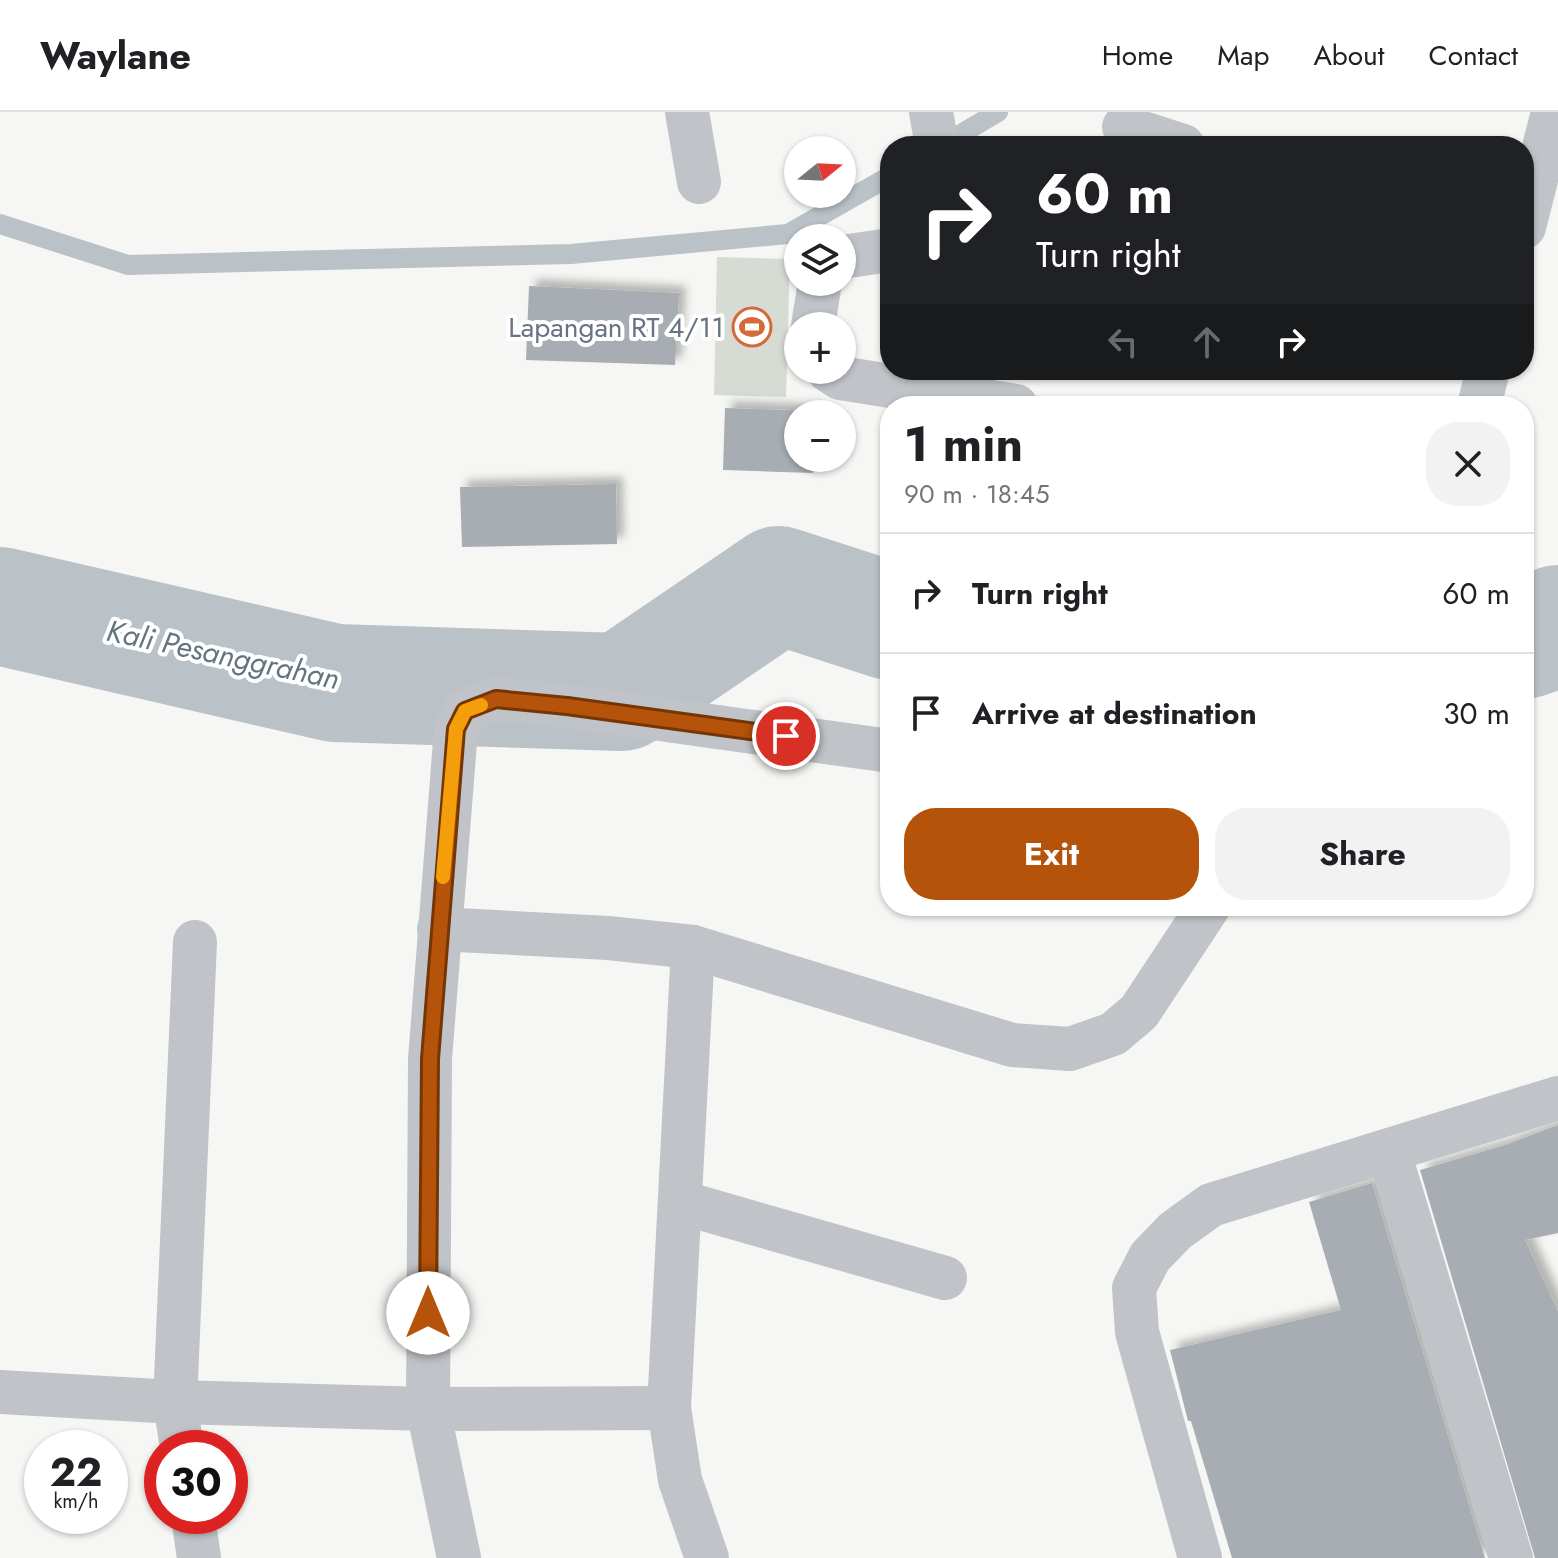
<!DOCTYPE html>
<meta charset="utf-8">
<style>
:root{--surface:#fff;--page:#f2f2f2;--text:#202124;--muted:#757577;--line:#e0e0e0;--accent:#b45309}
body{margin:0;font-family:Jost,sans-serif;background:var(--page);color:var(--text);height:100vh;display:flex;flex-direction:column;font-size:30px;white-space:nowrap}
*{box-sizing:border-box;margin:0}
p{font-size:26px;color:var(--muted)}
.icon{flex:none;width:44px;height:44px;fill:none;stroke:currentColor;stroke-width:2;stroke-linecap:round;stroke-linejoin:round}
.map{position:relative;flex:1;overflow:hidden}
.side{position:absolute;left:880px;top:284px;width:654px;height:520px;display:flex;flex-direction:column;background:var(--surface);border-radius:32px;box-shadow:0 2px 6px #0004}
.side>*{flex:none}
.banner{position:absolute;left:880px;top:24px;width:654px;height:244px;border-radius:32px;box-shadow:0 2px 6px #0004;background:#202124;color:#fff;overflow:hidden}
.needle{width:52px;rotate:72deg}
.buttons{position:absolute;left:784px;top:24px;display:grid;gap:16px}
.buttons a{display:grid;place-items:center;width:72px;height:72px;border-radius:50%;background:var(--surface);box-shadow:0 2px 6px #0004;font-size:40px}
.speed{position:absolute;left:24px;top:1318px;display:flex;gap:16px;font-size:40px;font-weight:700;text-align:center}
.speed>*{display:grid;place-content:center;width:104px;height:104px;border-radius:50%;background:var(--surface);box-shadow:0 2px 6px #0004;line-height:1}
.speed small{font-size:20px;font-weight:400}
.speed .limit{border:12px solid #d22;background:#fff;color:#111}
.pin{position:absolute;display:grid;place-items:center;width:68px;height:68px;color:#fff;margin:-34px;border:4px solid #fff;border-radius:50%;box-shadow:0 2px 8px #0007}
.me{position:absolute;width:88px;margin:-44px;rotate:0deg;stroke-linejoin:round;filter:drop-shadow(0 0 6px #0008)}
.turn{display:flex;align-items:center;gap:28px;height:168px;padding:0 24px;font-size:36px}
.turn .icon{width:104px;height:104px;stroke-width:2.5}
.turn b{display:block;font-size:56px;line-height:68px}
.lanes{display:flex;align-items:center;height:76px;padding:0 24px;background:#0003;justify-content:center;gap:40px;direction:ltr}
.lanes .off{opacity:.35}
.round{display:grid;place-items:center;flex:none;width:84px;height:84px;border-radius:32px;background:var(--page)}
.overview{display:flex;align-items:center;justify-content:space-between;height:136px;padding:0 24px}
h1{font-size:48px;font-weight:700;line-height:60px}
.cta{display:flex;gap:16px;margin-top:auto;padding:16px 24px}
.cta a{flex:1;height:92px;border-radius:32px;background:var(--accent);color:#fff;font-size:32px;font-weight:700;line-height:92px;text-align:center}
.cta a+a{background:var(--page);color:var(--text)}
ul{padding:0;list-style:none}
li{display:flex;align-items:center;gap:24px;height:120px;padding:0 24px;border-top:2px solid var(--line)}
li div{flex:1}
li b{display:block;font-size:30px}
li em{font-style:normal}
header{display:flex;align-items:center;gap:48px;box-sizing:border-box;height:112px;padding:0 40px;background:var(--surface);border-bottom:2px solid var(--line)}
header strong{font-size:38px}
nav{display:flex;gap:44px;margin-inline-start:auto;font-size:28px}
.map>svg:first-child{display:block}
.green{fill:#d6dbd4}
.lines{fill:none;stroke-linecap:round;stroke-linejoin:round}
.stream{stroke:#bac2c8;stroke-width:20}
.river{stroke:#bac2c8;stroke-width:118}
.building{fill:#a7adb3;filter:url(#shadow)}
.minor{stroke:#c0c3c7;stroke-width:44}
.route-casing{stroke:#753606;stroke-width:20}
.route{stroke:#b45309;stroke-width:14}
.slow{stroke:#f59e0b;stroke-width:14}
.labels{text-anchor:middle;stroke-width:8;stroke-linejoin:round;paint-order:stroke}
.poi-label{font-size:28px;fill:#687482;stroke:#fff;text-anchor:end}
.water-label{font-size:30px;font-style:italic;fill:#64757f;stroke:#fff}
</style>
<header>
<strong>Waylane</strong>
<nav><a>Home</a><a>Map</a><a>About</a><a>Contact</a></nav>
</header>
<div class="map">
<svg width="1558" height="1446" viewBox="0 0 1558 1446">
<defs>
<filter id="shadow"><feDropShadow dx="7" dy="-7" stdDeviation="4" flood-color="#0004"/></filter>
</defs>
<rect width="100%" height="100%" fill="#f6f7f4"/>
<polygon class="green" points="717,145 790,147 786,285 714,283"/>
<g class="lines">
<g class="stream">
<polyline points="941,34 998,0"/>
<polyline points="0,112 128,153 571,142 788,122 890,64"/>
</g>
<g class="river">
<polyline points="0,494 335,571 622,580 779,473 890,509"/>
<polyline points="1524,528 1547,520 1558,512"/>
</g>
</g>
<g class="building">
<polygon points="529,174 679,181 675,253 526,248"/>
<polygon points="725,296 815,299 815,302 798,302 798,346 813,346 813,361 723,358"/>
<polygon points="616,372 617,432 462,435 460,375"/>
<polygon points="1558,1013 1558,1121 1525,1128 1558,1199 1558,1446 1535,1446 1420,1058 1505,1033"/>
<polygon points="1372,1071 1485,1446 1232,1446 1191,1309 1188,1309 1170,1238 1341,1198 1309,1090"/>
</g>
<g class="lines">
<g class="minor">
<polyline points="687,0 699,70"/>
<polyline points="931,0 937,34"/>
<polyline points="1124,15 1183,34"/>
<polyline points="1524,115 1553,0"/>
<polyline points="842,145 890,138"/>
<polyline points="813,214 820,170"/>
<polyline points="828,258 840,266 1016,294"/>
<polyline points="1479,294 1488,258"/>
<polyline points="439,817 608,826 693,835 1012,933 1070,937 1113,922 1139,900 1209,794"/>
<polyline points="693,835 669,1296 680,1368 707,1446"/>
<polyline points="1389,1040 1511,1446"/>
<polyline points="680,1090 945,1166"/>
<polyline points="0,1280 175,1290 428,1297 669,1296"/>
<polyline points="182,1336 175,1290 195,830"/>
<polyline points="193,1404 199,1446"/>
<polyline points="459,1446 428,1297 430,947 456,617 465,599 496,587 567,594 890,639"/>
<polyline points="1200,1446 1137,1220 1134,1176 1150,1145 1175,1119 1211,1093 1558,986"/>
</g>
</g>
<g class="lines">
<g class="route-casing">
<polyline id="route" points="428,1201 430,947 456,617 465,599 496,587 567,594 786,624"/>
</g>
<use href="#route" class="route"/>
<polyline class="slow" points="443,765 456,617 465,599 481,593"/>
</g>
<defs>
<g id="stadium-ring" transform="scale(2)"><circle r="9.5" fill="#fff" stroke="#d46b37" stroke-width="1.5"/><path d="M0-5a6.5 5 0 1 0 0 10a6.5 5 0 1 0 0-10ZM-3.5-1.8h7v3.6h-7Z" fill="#d46b37"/></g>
</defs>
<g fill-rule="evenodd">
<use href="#stadium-ring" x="752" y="215"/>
</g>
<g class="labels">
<g class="poi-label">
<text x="724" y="225">Lapangan RT 4/11</text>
</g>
<g class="water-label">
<text transform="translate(223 543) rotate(12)" y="10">Kali Pesanggrahan</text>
</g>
</g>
</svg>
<div class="buttons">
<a><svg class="needle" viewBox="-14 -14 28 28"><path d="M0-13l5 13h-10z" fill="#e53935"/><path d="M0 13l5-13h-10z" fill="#757577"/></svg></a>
<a><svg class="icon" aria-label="layers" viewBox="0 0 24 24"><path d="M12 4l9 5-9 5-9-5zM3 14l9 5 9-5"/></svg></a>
<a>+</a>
<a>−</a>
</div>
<div class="speed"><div>22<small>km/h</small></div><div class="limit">30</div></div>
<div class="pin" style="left:786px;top:624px;background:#d93025"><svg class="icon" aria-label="arrive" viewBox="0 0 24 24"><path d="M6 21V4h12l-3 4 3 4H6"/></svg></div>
<svg class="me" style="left:428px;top:1201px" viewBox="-20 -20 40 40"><circle r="19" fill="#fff"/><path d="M0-13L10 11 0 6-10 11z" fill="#b45309"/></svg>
<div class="banner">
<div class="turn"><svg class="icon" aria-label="right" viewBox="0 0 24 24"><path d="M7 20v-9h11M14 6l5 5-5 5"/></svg><div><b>60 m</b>Turn right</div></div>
<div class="lanes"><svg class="icon off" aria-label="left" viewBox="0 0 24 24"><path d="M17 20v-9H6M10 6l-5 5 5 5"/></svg><svg class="icon off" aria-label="ahead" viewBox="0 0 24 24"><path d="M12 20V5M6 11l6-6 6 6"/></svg><svg class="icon" aria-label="right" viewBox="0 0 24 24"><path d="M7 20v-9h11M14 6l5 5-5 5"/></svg></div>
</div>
<section class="side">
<div class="overview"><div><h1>1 min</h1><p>90 m · 18:45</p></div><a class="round"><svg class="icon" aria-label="close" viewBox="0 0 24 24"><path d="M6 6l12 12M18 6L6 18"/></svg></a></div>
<ul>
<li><svg class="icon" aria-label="right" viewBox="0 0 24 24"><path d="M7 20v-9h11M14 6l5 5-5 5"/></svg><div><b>Turn right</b></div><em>60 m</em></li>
<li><svg class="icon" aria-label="arrive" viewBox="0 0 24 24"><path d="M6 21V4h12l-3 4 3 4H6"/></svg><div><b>Arrive at destination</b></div><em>30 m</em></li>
</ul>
<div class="cta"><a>Exit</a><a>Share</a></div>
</section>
</div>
